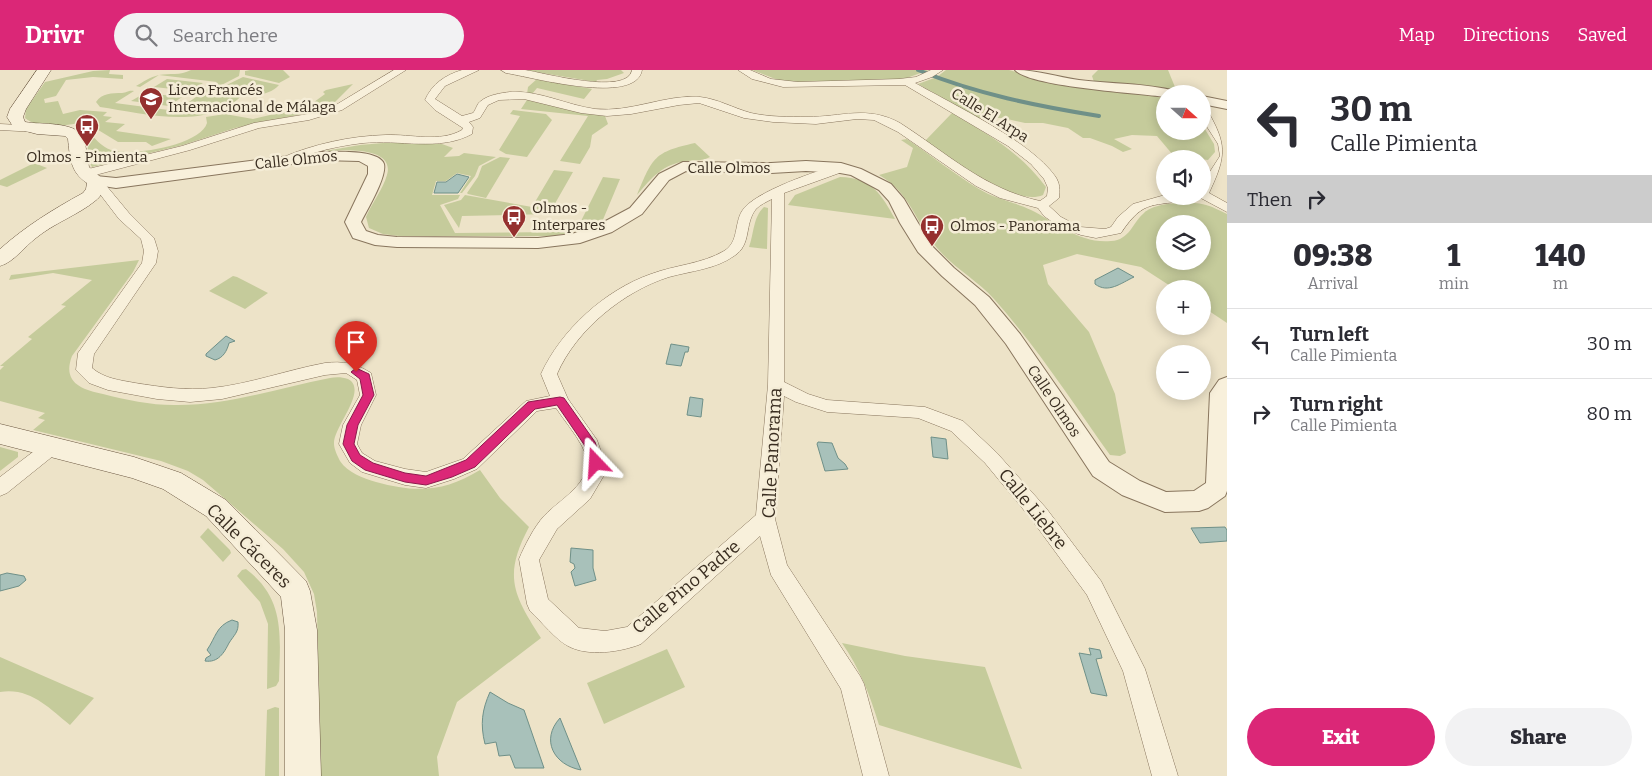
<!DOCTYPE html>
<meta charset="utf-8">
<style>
:root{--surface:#fff;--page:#f2f2f3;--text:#2b2b33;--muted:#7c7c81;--line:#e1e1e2;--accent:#db2777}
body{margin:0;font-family:Bitter,serif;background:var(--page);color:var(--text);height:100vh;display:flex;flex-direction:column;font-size:19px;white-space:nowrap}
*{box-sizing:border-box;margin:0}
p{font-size:16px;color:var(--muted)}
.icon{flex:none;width:28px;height:28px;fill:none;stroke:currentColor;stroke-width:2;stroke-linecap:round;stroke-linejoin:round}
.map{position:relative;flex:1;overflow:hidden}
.panel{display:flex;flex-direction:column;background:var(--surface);width:425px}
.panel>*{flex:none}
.top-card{background:#fff;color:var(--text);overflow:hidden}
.needle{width:32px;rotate:111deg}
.tools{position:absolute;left:1156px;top:15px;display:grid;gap:10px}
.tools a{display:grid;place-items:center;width:55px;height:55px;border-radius:50%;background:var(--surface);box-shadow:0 2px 12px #0003;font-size:25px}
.pin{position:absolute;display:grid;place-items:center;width:42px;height:42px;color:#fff;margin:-51px -21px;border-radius:50% 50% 50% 0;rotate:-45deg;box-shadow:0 0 5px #0007}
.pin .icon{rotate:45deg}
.me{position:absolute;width:55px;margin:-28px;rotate:340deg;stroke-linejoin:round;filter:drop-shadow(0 0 4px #0008)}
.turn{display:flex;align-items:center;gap:18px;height:105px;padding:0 20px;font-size:22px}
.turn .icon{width:65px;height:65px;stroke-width:2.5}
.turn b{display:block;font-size:35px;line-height:42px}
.then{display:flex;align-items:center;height:48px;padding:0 20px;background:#0003;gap:10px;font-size:19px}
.eta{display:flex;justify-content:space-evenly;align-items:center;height:85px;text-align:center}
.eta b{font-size:30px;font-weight:800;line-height:35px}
.cta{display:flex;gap:10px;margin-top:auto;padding:10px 20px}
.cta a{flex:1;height:58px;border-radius:30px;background:var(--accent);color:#fff;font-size:20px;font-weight:800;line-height:58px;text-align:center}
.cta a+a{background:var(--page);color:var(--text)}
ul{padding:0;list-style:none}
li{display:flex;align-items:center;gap:15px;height:70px;padding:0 20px;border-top:1px solid var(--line)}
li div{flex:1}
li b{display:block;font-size:19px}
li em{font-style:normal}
header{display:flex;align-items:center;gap:30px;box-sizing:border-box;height:70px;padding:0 25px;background:var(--accent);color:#fff}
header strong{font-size:24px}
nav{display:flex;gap:28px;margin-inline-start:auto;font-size:18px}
.search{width:350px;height:45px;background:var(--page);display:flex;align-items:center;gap:12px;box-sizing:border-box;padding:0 18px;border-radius:28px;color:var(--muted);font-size:19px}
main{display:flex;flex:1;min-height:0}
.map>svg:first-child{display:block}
.green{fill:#c5cb9b;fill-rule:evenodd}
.water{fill:#a8c1ba;stroke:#6f9088}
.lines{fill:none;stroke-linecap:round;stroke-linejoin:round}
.stream{stroke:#6f9088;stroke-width:4}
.minor-casing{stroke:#88755d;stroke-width:1}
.tertiary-casing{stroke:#88755d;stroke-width:2}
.secondary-casing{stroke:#6a5640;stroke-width:1}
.minor{fill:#f8f0db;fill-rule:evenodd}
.tertiary{fill:#f8f0db;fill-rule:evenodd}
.secondary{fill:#f8f0db;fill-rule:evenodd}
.route{fill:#db2777;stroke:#8e194d}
.labels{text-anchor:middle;stroke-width:5;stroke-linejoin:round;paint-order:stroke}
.far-poi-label{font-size:15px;fill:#392d20;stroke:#f5edd7;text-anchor:start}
.far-street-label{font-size:15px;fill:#392d20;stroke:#f5edd7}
.street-label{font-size:18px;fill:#392d20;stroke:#f5edd7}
</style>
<header>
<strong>Drivr</strong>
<div class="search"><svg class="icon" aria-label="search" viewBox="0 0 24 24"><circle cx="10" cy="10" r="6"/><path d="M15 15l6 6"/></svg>Search here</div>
<nav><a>Map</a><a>Directions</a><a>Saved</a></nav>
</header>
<main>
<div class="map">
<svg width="1227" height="706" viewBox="0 0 1227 706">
<rect width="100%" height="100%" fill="#ede3c8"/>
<g class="green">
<path d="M110,0L109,4L123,5V9L93,7L66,10L56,26L44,29L45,33L58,31L63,44L80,40L107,42L103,46L112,47L105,52L125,54L116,61L171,69L152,76L146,72H118L85,52C68,55 40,61 25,48L26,39L45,12L93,1Z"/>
<path d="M191,0H240L239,6L206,23L203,22L217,12L159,5L140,17L136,16C143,12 150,7 159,5C170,3 180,6 191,0Z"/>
<polygon points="250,0 283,0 290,7 279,13 245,5 245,1"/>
<polygon points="524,0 621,0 624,3 607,9 597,10 596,12"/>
<polygon points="752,0 929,0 904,9 799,13 778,10"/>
<polygon points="946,0 1009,0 1065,16 1165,27 1165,61 1202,61 1203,56 1214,74 1215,82 1208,90 1173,85 1157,66 1132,65 1114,69 1132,79 1123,82 1112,76 1090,68 1083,68 1068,58 1043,53 1025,53 1003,48 977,48 918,14 937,7"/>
<polygon points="1098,0 1168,0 1177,22 1094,12 1092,6"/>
<path d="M243,7L279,15C271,25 253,26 241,26C209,61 141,43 100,37L96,32C102,23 112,23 122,23C127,23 128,20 134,21L115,33L176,41L196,27H202Z"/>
<polygon points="167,9 203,13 191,21 154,17"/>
<polygon points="537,9 592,19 584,29 537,18 532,24 527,24 528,17"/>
<path d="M353,14L332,35L298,45L235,58L183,75L92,97L89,92L86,61C95,67 101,77 111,80C131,87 201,75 207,53L206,47L225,44L253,49L291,40L297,41L305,34L310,35L325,24L323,22L326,20Z"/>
<polygon points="145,23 182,27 169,36 131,31"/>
<polygon points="527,30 605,46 608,54 592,65 590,77 580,94 560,91 588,46 521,39"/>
<polygon points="513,40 546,44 552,50 527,87 506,84 499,80 520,46 510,44"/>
<path d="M952,43C988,64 1021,83 1046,117L1043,125C1014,138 950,87 925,71Z"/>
<path d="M907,69C931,85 954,104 979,119C995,129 1015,132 1031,140C1057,153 1080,174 1111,171C1130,170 1132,153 1144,143C1155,132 1192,131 1206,135C1214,137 1220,141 1227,144V253L1203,237L1202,219H1175L1141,197L1077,184L1043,195L1048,214L1089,262L1115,324L1126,383L1120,386L1110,385C1073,333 1037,277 994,229C977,210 954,198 937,178C915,152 911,123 879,105L907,97L913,78L901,70ZM1165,154H1202V191H1165Z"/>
<path d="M395,72L442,74L453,78L444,87L459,86L464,83L496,87L479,96L475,106L462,123H460L471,106L457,103L446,111H436L432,125H460L458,129L440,135L455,163L559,162L581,151L603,107L620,109L602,152L571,163L551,166H399L383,164L369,158L366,147C372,133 383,119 387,105C396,74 335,80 319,82L360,75Z"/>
<path d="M695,73L710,87C703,91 695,90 687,91C663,94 652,107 637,125C653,87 654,82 695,73Z"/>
<polygon points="500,87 510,88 486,128 468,124 467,123 478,107 482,96"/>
<polygon points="34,93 47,98 7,117 0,115 0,110"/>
<polygon points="554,100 573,102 549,144 462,146 459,158 444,135 461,130 465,125 532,137"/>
<path d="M840,107C872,108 881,124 895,149L788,135L795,125Z"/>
<path d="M764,137L768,138L767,179L749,177C754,164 753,147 764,137Z"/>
<path d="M139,190L133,202L72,286C62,312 81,320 103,324C126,330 150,335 174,335C228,336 277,318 330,308C336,307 342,307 348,309C369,320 333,357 334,374C334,379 338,387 340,391C348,403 363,408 376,412C416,423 444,422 480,400L500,428L529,457C503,506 513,524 541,568L457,632L437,687L439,706H321L317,542L314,524L304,502L283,479L203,410L188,401L161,391L33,360L45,350L38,348L45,343L0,331V300L4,296H0L32,269L28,267L66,236L61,235L92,210L53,203L9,210L11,205Z"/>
<polygon points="233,206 237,207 268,223 245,239 209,221"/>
<polygon points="0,377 18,382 18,387 0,401"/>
<polygon points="208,458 230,480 231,483 223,492 200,467"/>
<path d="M246,499C286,529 280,567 279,611L276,616L267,619L268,554L260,532L237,506L242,500Z"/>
<path d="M842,573L905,586L985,597L1022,699L879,655C870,625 860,599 842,573Z"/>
<polygon points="667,579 685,617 604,654 587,613"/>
<path d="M0,587L94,628L70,655C49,638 30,617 0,622Z"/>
<polygon points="275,637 279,638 279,706 265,706 267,640"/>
</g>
<g class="water">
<polygon points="457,104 469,107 458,123 434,123 437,112 446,112"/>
<path d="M1118,198L1134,207C1121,213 1108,224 1095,214V210Z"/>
<path d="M226,266L235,271L229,273C227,281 223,288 215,290L206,286V284Z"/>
<polygon points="671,274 689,277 688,282 685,282 681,296 666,294"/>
<polygon points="690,327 703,329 701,347 687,345"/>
<polygon points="931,367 946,369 948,389 933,387"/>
<polygon points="818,372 832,373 838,388 845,394 848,399 825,401 817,374"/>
<polygon points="1225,457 1227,460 1227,471 1200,473 1191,458"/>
<polygon points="571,478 593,480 593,498 596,510 575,516 571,502 575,498 574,494 570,492"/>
<polygon points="7,503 24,506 26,510 19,516 0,521 0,505"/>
<path d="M232,550L238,552C239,562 234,565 229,573C224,583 218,593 205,591L206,588L211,585L207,580C216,567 216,556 232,550Z"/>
<polygon points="1089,578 1100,580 1102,588 1096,589 1107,626 1091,623 1079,583 1091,585"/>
<path d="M490,622L508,633L524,640L544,698H515L510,685L499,686L496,672L485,674C480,654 482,640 490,622Z"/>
<path d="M560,648L581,700C554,695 540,670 560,648Z"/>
</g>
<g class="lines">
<path class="stream" d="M918,0C976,24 1037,36 1099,46"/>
<g class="minor-casing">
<g id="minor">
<polygon points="394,0 406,0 342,40 309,50 259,58 190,80 84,108 78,104 80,101 182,76 254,53 308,44 334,36"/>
<path d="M462,0H479L445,16L435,29L462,46L473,43C476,40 477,33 481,31C488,25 501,23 510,22C539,20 566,35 595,39C631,43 665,24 700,27C718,29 733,38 751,43C769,47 789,47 807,47C842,47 867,35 900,53C947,83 984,119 1040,131L1047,126L1048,118L1044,109L1031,94L1008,76L905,15L783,17L752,9L738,0H750L771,9L798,12L899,9L916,7L931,0H943L932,7L915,13C954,35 1030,71 1055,106C1060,113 1060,120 1059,128L1049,136L1061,147L1080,157L1105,159L1111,157L1118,147L1133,134L1165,125V126H1192L1190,129C1154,138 1145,127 1121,163L1096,168L1081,165L1061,158L1044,146L1038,138L1000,128L976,116L898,62L874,50L857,49L816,54L773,52L744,48L699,33L679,35L631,44L607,46L581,43L524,29L499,30L488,35L480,48L469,52L473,57L472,64C439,82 399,69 363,73C346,75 330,78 314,83C304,86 295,91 285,93L279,90L281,88C314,74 350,66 386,65C412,64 439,73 462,60L463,58L435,40L425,30C432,14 445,5 462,0Z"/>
<path d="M501,0C509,0 517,0 525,0C544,3 628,26 632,0H642C636,36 531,7 506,3Z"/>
<path d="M1202,37L1206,38C1227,74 1227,85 1209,123L1227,133V142L1197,126H1202V114L1220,86L1218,74L1202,49Z"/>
<polygon points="0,54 37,56 42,59 37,62 0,60"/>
<path d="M841,94L845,95L847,98L845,101L784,123V312L808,324L827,330L925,337L963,351L997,383L1046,438L1101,511L1145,599L1178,706H1152L1123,601L1087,525L1032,450L985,393L951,361L918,348L827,342L796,332L784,326L775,449L787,495L860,606L864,614L889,706H863L841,619L771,505L760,466L641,574C621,582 588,587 568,576C556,570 541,551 530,541L527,534L519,489C525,475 534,457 544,446C563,426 600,410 582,376C575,363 564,350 556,338L537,341L477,399L454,409L426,418L405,415L362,402L350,393L339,374L343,355L360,325L357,310L346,303L325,305L222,329L190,332L157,329L108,320L89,313L76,300L78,283L142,193L144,181L141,169L119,149L90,111L96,107L100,108L129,143L154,168L158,181L156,193L94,284L92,298C105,309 120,310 135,313C161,317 186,321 212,318C250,314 287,300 325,293C343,291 355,293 371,303L376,325L361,355L357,374L362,383L375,391L405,399L426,402L463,389L526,331L550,326L541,304C561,260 605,220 651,204C675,195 702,194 724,181C739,172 734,154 742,141C753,122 819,100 841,94ZM772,129L768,315L756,445L627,557L605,561L579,558L548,529L539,490L557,459L590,429L603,407L605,393L597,370L568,329L557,304C576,260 624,221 669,207C691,201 716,199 734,186C752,175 744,154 756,139C760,135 766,132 772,129Z"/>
<polygon points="52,370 58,372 61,377 58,382 7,423 0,426 0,407 46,372"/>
</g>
</g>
<g class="tertiary-casing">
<g id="tertiary">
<path d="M1015,0C1037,0 1057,7 1079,10C1111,14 1145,13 1176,21L1177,24H1165V27C1138,23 1030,17 1015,0Z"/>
<polygon points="1202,26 1227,31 1227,39 1202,34"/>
<path d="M321,82C334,82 379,79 384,94C387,107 367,140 361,152L366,161L378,165L397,167L538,168L572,164L600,154L630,138L659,104L683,92L771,93L806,91L841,93L861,99L891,114L904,129L931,175L954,198L989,227L1020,264L1109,392L1140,411L1166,422L1194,421L1206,413L1210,323L1219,310L1227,307V421L1225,426L1208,438L1199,441L1165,442L1122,425L1093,406L1006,274L975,235L942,206L918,182L900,153L889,131L879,120L851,105L840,103L806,101L771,103L686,101L669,110L642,144L612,162L580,173L538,178L397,177L375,175L353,168L345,152L368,104V96L359,91L321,90L116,118L90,114L88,111L90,108L96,106L116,108Z"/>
</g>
</g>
<g class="secondary-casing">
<g id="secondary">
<path d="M37,0H51L26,39L23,47L25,52C42,55 73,51 84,67L89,97L105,111C104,119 102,126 95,131C78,145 54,153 36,168C24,177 14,192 0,196V179C26,156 52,140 83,123L86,119L87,113C70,102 70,87 68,69L65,66L37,64L14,58L7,47L10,39Z"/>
<polygon points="0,354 134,387 181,403 226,430 306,511 310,521 317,560 321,706 285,706 285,560 281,527 206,446 163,419 132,408 0,374"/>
</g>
</g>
<use href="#minor" class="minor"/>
<use href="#tertiary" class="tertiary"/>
<use href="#secondary" class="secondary"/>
</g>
<polygon class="route" points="356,298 369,304 374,325 358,355 354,374 360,385 373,393 405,403 426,406 466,390 528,332 560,327 564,328 595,372 602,393 600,396 592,396 585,376 557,335 535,339 475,397 452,407 426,415 405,412 365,400 352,391 343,374 347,355 363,325 360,309 351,302"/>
<defs>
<g id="school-pin" transform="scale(1.25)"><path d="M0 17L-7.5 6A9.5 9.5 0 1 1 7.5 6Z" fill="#95302f" stroke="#f5edd7"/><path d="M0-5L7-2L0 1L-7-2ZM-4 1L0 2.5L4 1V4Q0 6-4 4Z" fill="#fff"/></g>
<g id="bus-pin" transform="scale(1.25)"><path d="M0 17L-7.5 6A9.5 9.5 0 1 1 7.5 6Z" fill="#95302f" stroke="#f5edd7"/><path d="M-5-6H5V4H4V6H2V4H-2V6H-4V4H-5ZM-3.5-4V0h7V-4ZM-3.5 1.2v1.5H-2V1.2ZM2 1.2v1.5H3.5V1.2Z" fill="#fff"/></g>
</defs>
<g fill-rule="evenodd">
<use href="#school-pin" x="151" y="29"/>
<use href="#bus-pin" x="87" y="56"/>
<use href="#bus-pin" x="514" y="147"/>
<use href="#bus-pin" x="932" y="156"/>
</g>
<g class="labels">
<g class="far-poi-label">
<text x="168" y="25">Liceo Francés<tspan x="168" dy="17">Internacional de Málaga</tspan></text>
<text x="87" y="92" text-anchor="middle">Olmos - Pimienta</text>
<text x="532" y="143">Olmos -<tspan x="532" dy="17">Interpares</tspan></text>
<text x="950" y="161">Olmos - Panorama</text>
</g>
<g class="far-street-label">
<text transform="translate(990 45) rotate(32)" y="5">Calle El Arpa</text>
<text transform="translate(296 90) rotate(-6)" y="5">Calle Olmos</text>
<text x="729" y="103">Calle Olmos</text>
<text transform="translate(1054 331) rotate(56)" y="5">Calle Olmos</text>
</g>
<g class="street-label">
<text transform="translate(772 383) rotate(-87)" y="6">Calle Panorama</text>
<text transform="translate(1033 439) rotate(51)" y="6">Calle Liebre</text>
<text transform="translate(249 476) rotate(45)" y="6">Calle Cáceres</text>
<text transform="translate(686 517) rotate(-40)" y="6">Calle Pino Padre</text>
</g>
</g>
</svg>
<div class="tools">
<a><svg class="needle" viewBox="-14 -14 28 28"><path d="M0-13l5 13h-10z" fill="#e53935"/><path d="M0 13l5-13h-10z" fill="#7c7c81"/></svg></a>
<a><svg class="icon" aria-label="sound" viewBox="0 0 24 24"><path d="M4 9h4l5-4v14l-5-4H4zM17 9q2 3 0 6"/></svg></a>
<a><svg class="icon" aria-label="layers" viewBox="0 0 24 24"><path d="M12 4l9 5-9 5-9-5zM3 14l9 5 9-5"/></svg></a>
<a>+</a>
<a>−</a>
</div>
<div class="pin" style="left:356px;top:302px;background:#d93025"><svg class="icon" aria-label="arrive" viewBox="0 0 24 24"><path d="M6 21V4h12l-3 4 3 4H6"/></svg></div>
<svg class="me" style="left:596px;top:393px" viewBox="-20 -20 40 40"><path d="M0-17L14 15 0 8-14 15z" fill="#db2777" stroke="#fff" stroke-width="4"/></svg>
</div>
<section class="panel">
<div class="top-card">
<div class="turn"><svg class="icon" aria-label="left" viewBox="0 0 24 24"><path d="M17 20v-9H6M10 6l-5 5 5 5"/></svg><div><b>30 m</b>Calle Pimienta</div></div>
<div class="then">Then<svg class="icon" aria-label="right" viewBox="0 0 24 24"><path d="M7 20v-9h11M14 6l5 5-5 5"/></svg></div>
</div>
<div class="eta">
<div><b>09:38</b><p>Arrival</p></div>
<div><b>1</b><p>min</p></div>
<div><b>140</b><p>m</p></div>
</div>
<ul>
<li><svg class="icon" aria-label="left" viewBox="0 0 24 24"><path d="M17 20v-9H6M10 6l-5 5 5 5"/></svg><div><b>Turn left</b><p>Calle Pimienta</p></div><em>30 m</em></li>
<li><svg class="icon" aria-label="right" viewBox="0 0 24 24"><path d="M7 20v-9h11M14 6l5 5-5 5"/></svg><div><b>Turn right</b><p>Calle Pimienta</p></div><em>80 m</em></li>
</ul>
<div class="cta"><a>Exit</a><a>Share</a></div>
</section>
</main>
